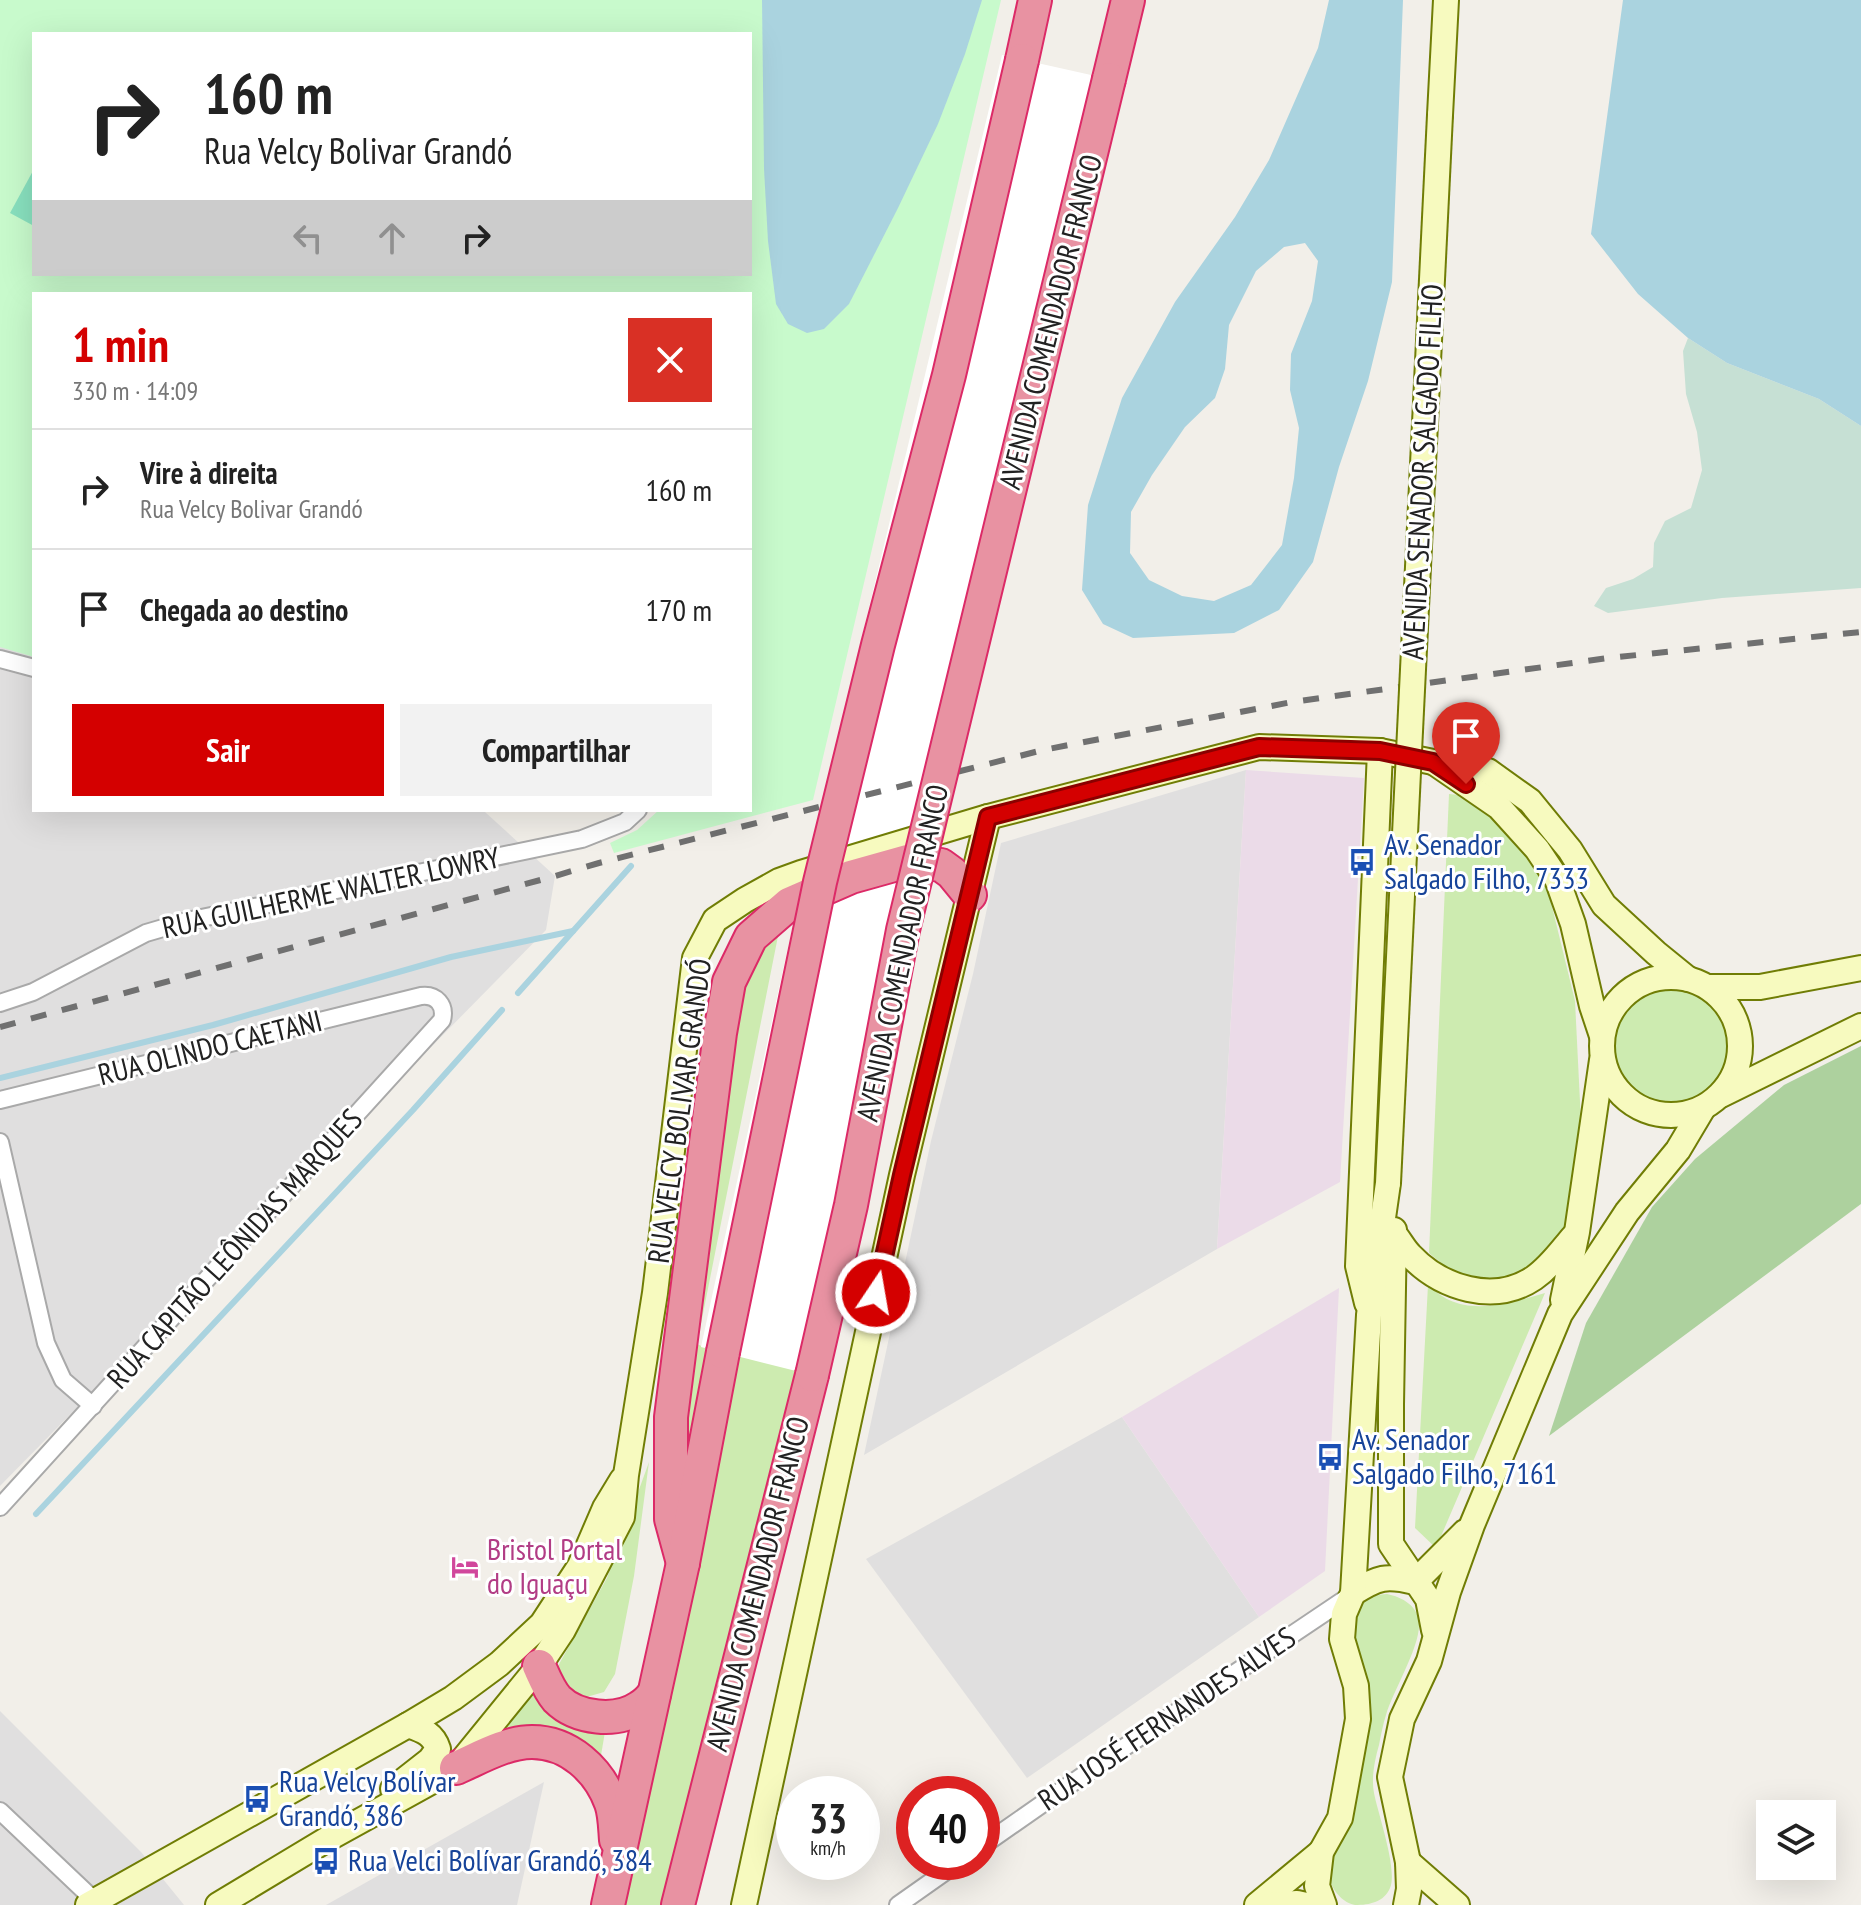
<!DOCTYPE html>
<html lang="pt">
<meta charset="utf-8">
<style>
:root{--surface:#fff;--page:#f2f2f2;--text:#222;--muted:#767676;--line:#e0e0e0;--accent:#d40000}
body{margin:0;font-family:"PT Sans Narrow",sans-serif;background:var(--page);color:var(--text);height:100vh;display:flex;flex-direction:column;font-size:30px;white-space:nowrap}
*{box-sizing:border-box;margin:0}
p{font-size:26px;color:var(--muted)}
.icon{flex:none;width:44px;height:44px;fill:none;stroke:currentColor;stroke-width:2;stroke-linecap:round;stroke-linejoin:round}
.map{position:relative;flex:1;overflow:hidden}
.sheet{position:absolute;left:32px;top:292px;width:720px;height:520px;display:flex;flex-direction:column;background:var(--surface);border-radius:0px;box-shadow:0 8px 32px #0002}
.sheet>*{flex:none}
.guide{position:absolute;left:32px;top:32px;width:720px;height:244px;border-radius:0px;box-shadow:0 8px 32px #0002;background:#fff;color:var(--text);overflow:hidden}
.fabs{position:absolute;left:1756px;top:1800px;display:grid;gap:16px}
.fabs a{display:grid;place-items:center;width:80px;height:80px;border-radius:0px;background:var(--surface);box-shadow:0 8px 32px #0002;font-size:40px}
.speed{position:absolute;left:776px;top:1776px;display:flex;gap:16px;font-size:40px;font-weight:700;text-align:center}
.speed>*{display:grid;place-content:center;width:104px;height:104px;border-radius:50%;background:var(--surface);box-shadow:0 8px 32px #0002;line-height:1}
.speed small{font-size:20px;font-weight:400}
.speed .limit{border:12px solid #d22;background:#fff;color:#111}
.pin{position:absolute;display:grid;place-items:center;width:68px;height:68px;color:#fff;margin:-82px -34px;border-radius:50% 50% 50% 0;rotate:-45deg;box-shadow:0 0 8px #0007}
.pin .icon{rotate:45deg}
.me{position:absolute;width:88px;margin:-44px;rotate:12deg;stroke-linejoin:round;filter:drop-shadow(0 0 6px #0008)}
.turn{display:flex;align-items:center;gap:28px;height:168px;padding:0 40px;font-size:36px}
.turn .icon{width:104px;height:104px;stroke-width:2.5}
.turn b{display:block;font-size:56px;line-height:68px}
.lanes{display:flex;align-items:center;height:76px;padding:0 40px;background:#0003;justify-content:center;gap:40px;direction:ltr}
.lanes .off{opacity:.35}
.round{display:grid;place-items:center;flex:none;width:84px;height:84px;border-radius:0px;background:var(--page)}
.overview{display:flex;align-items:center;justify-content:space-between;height:136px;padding:0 40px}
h1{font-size:48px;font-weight:700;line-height:60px;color:var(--accent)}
.button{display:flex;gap:16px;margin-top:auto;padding:16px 40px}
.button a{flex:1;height:92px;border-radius:0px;background:var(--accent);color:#fff;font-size:32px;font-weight:700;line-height:92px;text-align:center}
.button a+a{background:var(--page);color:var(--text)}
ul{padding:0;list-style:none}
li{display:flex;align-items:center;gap:24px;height:120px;padding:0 40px;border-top:2px solid var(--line)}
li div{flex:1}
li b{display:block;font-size:30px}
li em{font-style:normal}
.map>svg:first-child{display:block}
.residential{fill:#e0dfdf}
.industrial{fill:#ebdbe8}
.grass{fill:#cdebb0}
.forest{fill:#add19e}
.wetland{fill:#c6e0d4}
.park{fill:#c8facc;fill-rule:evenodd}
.pitch{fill:#88e0be}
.water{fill:#aad3df;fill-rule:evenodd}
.pier{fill:#fff}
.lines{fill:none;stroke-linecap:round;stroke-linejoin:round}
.stream{stroke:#aad3df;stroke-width:6}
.street-casing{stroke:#a9a9a9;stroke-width:20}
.secondary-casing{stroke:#707d05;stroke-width:28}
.highway-casing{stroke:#dc2a67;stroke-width:36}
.street{stroke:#fff;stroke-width:16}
.secondary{stroke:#f7fabf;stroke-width:24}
.highway{stroke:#e892a2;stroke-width:32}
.rail{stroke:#707070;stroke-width:6;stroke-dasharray:16 16;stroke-linecap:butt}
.secondary-bridge-casing{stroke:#707d05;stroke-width:28;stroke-linecap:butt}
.highway-bridge-casing{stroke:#dc2a67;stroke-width:36;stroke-linecap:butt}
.secondary-bridge{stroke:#f7fabf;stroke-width:24}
.highway-bridge{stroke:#e892a2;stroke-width:32}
.route-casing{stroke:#8a0000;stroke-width:20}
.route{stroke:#d40000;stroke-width:14}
.labels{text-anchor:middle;stroke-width:6;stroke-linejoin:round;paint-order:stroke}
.street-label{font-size:30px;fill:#222;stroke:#fff}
.transit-label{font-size:30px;fill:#164399;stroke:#fff;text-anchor:start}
.hotel-label{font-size:30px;fill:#b23c85;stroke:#fff;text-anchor:start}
</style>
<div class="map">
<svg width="1861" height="1905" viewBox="0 0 1861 1905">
<rect width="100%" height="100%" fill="#f2efe9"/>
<g class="residential">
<polygon points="0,643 34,655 34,810 478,810 485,812 555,876 546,930 0,1486"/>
<polygon points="1246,770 1217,1249 864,1455 931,1141 973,974 1001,843"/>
<polygon points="1122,1417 1259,1617 1027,1778 866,1559"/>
<polygon points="0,1711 141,1852 184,1905 0,1905"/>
<polygon points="544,1782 517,1905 326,1905"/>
</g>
<g class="industrial">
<polygon points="1246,770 1364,778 1340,1182 1217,1249"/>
<polygon points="1339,1288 1325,1571 1259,1617 1122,1417"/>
</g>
<g class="grass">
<polygon points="1449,794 1459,795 1482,806 1529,855 1547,886 1575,1001 1582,1142 1567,1223 1544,1258 1527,1269 1510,1276 1481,1279 1452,1272 1429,1253"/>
<polygon points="781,921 697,1344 708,1349 687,1458 680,1419 746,950"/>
<circle cx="1670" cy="1046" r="61"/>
<polygon points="841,1201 665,1905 622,1905 733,1360"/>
<path d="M1428,1285C1434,1290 1442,1297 1449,1300C1479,1314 1516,1301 1545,1293L1436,1548L1415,1528Z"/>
<polygon points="649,1462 634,1576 615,1674 604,1692 583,1698 564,1687 558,1666 607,1578"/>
<path d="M1387,1594C1402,1597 1419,1606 1419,1624C1420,1647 1393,1691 1386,1715C1383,1724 1381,1735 1379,1745C1375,1759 1371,1778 1374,1793C1378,1814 1398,1870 1390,1888C1384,1902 1370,1905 1355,1905C1338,1902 1325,1880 1328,1863C1330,1854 1339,1845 1343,1837C1351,1824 1356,1805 1358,1790C1364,1747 1370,1701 1361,1657C1359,1646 1350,1627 1354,1616C1359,1601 1372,1595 1387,1594Z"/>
<polygon points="534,1680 606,1726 599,1767 488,1739"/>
</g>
<polygon class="forest" points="1861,1046 1861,1204 1549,1436 1586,1323 1652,1207 1695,1159 1784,1085"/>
<polygon class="wetland" points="1688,338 1727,363 1819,399 1861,426 1861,588 1722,598 1608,613 1594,606 1606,588 1633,579 1653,567 1654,543 1665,521 1691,508 1702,470 1697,432 1686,394 1683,351"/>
<path class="park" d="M0,0H1001L813,800L614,853L610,843L637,830L659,810H750V294H34V657L0,647ZM34,34H750V274H34Z"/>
<polygon class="pitch" points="34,169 34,226 10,213"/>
<g class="water">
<polygon points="762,0 982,0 965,54 938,124 898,208 849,304 824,329 807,333 788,324 776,304 768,241 764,169"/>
<path d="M1329,0H1403L1392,282L1368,381L1339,467L1313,562L1279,610L1234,633L1133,638L1103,624L1082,590L1088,505L1122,398L1175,302L1235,217L1269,160L1318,48ZM1305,243L1318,261L1312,301L1291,354L1290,390L1299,428L1294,478L1282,545L1251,585L1214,601L1182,596L1149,580L1130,553L1131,512L1152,475L1185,427L1215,398L1225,369L1229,325L1256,271L1284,247Z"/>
<polygon points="1623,0 1861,0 1861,426 1819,399 1727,363 1688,338 1638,294 1591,234"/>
</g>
<polygon class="pier" points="1002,55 1109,79 812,1375 701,1347 795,915"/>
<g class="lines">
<g class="stream">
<polyline points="518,993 631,866"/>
<polyline points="0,1078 213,1025 451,957 573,931"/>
<polyline points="36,1514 413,1110 502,1010"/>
</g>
<g class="street-casing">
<g id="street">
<polyline points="0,659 34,668"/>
<polyline points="0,1003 33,992 146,933 187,921 582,839 625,822 638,810"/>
<path d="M0,1100L421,996C436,994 446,1005 442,1020L0,1507"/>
<polyline points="0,1142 46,1343 63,1380 93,1406"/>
<polyline points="0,1811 95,1901"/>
<polyline points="982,1846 1098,1765 1351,1595"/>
<polyline points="898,1905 959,1862"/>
</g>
</g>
<g class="secondary-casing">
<g id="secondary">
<polyline points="1440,115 1446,0"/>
<polyline points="1435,763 1499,807 1537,849 1557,879 1573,924 1592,1006 1602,1036"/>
<circle cx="1671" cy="1046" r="69"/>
<polyline points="1708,987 1760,987 1861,968"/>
<polyline points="1721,1095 1861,1026"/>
<polyline points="1394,1230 1391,1404 1391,1544 1428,1599 1434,1630"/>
<path d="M1395,1235C1400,1241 1404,1249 1410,1255C1441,1288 1494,1305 1534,1278C1550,1267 1561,1251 1573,1237"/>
<polyline points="1563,1300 1577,1232 1602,1060"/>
<polyline points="1367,1303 1358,1266 1380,751"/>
<polyline points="1415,1582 1465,1532"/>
<path d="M1353,1593C1378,1577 1386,1575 1415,1582"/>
<path d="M393,1789L430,1760L438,1749C433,1733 422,1730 408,1725"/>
<polyline points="1408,1862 1457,1905"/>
<polyline points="88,1905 408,1725 453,1698 499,1664 542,1624 580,1566 605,1508 622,1480"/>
<polyline points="218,1905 331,1837 456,1768 539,1666 563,1630 622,1517 626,1475 655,1293 695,958 715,920 745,900 779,881 801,873 988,817 1259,747 1380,751 1433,762 1458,763 1488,771 1530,801 1570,850 1604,905 1656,953 1688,979"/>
<polyline points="744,1905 902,1175 988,817"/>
<polyline points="1257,1905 1321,1852"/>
<polyline points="1271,1905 1297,1903 1306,1905"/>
<polyline points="1324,1905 1317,1886 1321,1852 1340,1818 1358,1719 1356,1686 1342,1639 1344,1614 1353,1593 1369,1315 1388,1183"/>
<polyline points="1406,1905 1409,1889 1408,1862 1390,1777 1402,1719 1429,1661 1448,1592 1472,1525 1560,1314 1627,1212 1678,1150 1703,1108"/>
</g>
</g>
<g class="highway-casing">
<g id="highway">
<polyline points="1022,60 1035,0"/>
<polyline points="1109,79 1128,0"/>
<polyline points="683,1563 671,1519 671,1417 720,1033 729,982 751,937 789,904 851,877 908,861 941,865 952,873 970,895"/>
<path d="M539,1666C544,1677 549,1690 557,1699C577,1719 617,1723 640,1707C645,1704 650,1699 654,1694"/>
<path d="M456,1768C479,1758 506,1742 532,1742C569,1742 599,1770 611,1803C615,1814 615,1828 616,1840"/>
<polyline points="608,1905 683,1563 723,1352"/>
<polyline points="678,1905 812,1375"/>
</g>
</g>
<use href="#street" class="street"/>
<use href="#secondary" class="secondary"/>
<use href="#highway" class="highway"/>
<polyline class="rail" points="0,1027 555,876 599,863 1043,750 1292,702 1608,658 1861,632"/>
<g class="secondary-bridge-casing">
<polyline id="secondary-bridge" points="1388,1183 1440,115"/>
</g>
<g class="highway-bridge-casing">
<g id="highway-bridge">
<polyline points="723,1352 820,882 878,645 949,375 1022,60"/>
<polyline points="812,1375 851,1205 903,930 1109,79"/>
</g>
</g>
<use href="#secondary-bridge" class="secondary-bridge"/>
<use href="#highway-bridge" class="highway-bridge"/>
</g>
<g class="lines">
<g class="route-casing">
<polyline id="route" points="876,1293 902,1175 988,817 1259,747 1380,751 1433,762 1466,784"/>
</g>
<use href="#route" class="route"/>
</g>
<defs>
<g id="bus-bare" transform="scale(2.16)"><path d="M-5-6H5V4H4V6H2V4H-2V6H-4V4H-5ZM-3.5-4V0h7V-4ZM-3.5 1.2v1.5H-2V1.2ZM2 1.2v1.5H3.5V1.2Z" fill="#1a4fb4" stroke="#fff" stroke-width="2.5" paint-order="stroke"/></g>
<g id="hotel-bare" transform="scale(2.16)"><path d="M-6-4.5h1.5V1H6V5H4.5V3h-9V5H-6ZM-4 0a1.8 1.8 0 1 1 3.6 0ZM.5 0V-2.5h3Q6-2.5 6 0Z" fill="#d1479c" stroke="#fff" stroke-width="2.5" paint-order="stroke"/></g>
</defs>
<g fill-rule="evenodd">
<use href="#bus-bare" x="1362" y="862"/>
<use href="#bus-bare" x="1330" y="1457"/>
<use href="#hotel-bare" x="465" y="1567"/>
<use href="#bus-bare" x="257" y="1799"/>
<use href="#bus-bare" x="326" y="1861"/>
</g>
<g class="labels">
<g class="street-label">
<text transform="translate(1051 322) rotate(-76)" y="10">AVENIDA COMENDADOR FRANCO</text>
<text transform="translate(1423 472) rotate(-87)" y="10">AVENIDA SENADOR SALGADO FILHO</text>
<text transform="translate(331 893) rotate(-12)" y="10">RUA GUILHERME WALTER LOWRY</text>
<text transform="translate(903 953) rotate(-78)" y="10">AVENIDA COMENDADOR FRANCO</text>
<text transform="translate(210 1048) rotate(-14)" y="10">RUA OLINDO CAETANI</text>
<text transform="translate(680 1111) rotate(-82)" y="10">RUA VELCY BOLIVAR GRANDÓ</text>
<text transform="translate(235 1249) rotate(-48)" y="10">RUA CAPITÃO LEÔNIDAS MARQUES</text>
<text transform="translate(758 1584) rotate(-76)" y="10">AVENIDA COMENDADOR FRANCO</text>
<text transform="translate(1167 1719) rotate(-34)" y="10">RUA JOSÉ FERNANDES ALVES</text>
</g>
<g class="transit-label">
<text x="1384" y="855">Av. Senador<tspan x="1384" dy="34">Salgado Filho, 7333</tspan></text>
<text x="1352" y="1450">Av. Senador<tspan x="1352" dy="34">Salgado Filho, 7161</tspan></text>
<text x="279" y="1792">Rua Velcy Bolívar<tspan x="279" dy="34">Grandó, 386</tspan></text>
<text x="348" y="1871">Rua Velci Bolívar Grandó, 384</text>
</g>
<g class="hotel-label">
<text x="487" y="1560">Bristol Portal<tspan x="487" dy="34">do Iguaçu</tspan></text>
</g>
</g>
</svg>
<div class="fabs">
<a><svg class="icon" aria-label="layers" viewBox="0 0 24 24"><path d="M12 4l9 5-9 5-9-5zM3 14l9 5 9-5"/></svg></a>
</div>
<div class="speed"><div>33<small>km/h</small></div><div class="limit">40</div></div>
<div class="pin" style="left:1466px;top:784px;background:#d93025"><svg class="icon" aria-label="arrive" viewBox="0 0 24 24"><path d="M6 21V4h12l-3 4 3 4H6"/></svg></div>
<svg class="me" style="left:876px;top:1293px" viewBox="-20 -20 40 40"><circle r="17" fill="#d40000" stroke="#fff" stroke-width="3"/><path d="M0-11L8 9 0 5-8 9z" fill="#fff"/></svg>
<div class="guide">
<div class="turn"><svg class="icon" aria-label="right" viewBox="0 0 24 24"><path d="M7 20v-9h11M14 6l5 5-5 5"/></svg><div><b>160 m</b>Rua Velcy Bolivar Grandó</div></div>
<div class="lanes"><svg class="icon off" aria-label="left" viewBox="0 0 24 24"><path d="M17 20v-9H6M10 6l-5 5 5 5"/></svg><svg class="icon off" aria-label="ahead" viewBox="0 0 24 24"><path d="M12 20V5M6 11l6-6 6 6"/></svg><svg class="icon" aria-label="right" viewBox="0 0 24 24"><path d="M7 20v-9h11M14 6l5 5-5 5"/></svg></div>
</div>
<section class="sheet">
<div class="overview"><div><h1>1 min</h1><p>330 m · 14:09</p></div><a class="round" style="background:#d93025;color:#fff"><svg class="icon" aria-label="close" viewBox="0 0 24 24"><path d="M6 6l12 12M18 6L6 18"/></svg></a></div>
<ul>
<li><svg class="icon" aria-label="right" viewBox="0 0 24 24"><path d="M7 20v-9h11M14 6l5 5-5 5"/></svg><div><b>Vire à direita</b><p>Rua Velcy Bolivar Grandó</p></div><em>160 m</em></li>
<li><svg class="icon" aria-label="arrive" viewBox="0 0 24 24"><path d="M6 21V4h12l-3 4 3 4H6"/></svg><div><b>Chegada ao destino</b></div><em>170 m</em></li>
</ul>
<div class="button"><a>Sair</a><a>Compartilhar</a></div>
</section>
</div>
